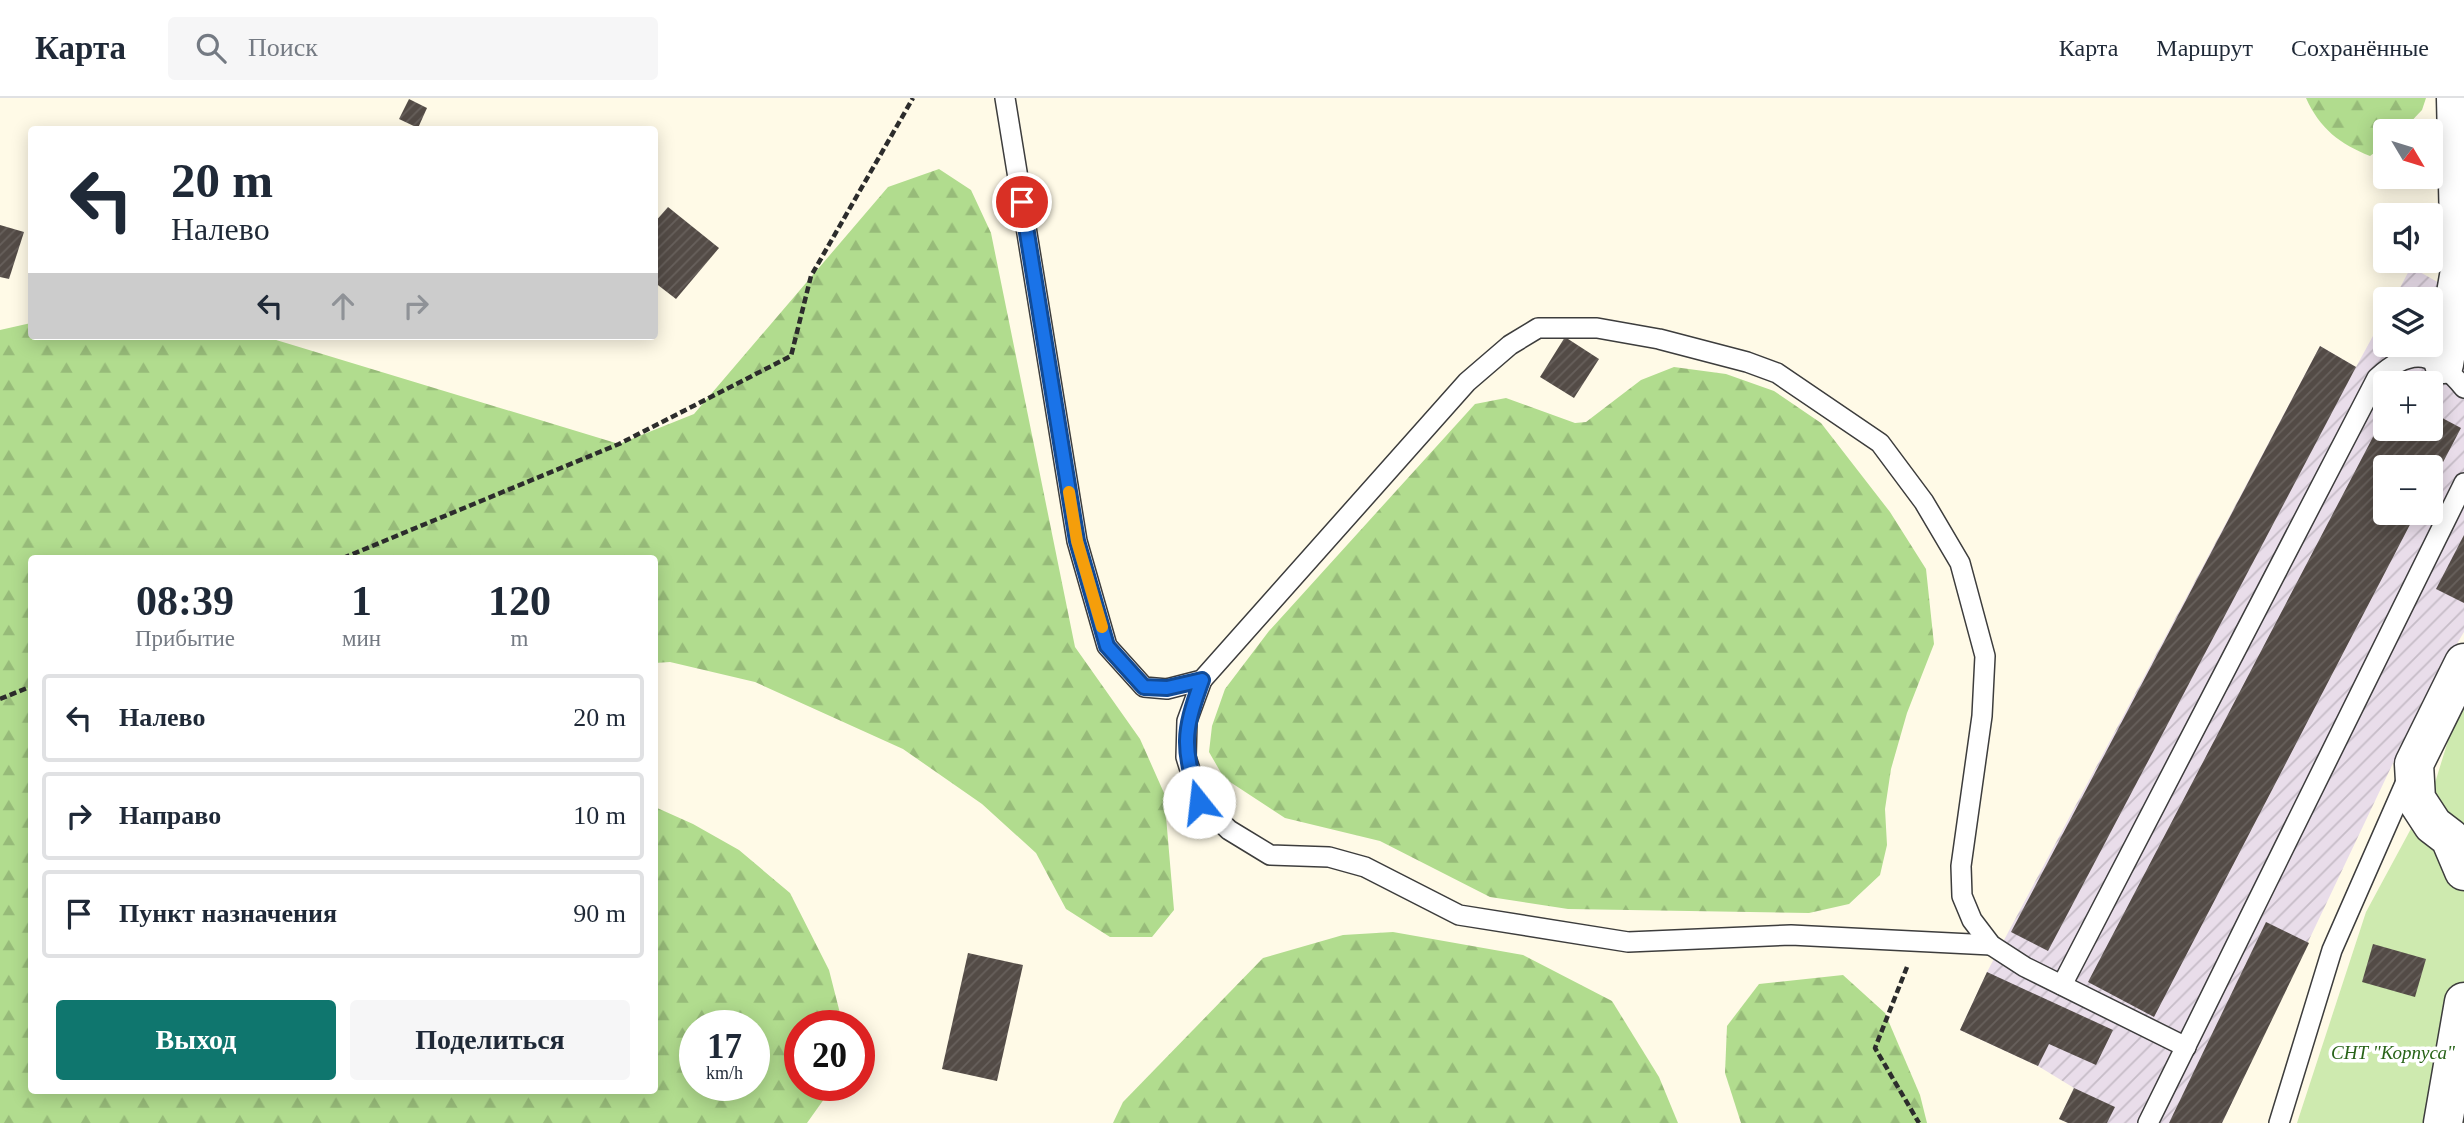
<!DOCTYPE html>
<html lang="ru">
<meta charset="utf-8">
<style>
:root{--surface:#fff;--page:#f6f6f7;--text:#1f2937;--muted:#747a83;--line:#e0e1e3;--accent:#0f766e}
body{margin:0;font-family:"Times New Roman",serif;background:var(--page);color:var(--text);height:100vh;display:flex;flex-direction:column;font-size:26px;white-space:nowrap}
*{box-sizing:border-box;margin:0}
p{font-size:23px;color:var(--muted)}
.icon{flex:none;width:38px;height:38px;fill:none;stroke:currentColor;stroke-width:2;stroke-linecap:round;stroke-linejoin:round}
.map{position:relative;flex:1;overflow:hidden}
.details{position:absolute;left:28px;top:457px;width:630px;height:539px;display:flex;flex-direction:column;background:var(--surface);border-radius:7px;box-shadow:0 4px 18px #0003}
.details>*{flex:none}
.top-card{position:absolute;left:28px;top:28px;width:630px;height:214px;border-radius:7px;box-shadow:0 4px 18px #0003;background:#fff;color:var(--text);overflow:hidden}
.needle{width:46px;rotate:128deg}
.controls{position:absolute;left:2373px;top:21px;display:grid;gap:14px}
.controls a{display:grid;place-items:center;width:70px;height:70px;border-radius:7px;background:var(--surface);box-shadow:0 4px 18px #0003;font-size:35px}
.speed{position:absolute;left:679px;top:912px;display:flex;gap:14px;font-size:35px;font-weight:700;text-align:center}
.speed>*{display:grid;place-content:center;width:91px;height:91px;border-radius:50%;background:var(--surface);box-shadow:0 4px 18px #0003;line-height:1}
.speed small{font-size:18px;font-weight:400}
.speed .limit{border:10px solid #d22;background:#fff;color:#111}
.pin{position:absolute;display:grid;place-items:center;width:60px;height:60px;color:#fff;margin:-30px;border:4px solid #fff;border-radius:50%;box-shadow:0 2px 7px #0007}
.me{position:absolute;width:77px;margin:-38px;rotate:344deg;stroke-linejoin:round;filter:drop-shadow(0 0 5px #0008)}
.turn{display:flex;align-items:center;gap:24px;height:147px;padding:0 28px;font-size:32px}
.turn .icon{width:91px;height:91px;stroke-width:2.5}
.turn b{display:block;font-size:49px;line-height:60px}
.lanes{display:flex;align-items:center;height:66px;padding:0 28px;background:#0003;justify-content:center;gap:35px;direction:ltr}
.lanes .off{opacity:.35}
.eta{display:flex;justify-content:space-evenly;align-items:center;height:119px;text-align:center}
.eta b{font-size:42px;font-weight:600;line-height:49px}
.action{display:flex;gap:14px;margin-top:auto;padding:14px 28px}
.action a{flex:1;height:80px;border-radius:7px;background:var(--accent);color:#fff;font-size:28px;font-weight:600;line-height:80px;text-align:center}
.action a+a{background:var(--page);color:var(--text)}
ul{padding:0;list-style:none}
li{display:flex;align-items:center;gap:21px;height:88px;margin:0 14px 10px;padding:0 14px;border:4px solid var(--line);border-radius:7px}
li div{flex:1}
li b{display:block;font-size:26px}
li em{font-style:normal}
header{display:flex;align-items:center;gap:42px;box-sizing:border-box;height:98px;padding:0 35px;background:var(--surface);border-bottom:2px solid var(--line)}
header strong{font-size:33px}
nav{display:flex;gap:38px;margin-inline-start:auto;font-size:24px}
.search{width:490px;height:63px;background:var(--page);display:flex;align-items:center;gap:18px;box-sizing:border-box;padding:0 24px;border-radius:7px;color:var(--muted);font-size:26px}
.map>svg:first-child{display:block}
.industrial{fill:url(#industrial-furrows);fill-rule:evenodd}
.forest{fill:url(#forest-firs);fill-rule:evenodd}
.park{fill:#ceeaaf}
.building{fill:url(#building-hatch)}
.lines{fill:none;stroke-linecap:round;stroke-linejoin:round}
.service-casing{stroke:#3d3d3d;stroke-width:22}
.minor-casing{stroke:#3d3d3d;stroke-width:41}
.path{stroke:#2c2c2c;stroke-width:4.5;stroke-dasharray:7 3.5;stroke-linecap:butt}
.service{stroke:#fff;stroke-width:19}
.minor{stroke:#fff;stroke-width:38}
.route-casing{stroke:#114b97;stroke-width:18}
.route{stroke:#1a73e8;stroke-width:12}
.slow{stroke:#f59e0b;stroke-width:12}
.labels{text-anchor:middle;stroke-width:7;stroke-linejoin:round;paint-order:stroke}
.park-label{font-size:19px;font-style:italic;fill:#286318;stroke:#fff}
</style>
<header>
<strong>Карта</strong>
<div class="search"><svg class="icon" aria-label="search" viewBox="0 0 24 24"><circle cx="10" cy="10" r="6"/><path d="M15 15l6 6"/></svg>Поиск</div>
<nav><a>Карта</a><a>Маршрут</a><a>Сохранённые</a></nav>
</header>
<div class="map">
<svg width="2464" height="1025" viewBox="0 0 2464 1025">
<defs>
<pattern id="industrial-furrows" width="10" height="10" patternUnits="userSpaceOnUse" patternTransform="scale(1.75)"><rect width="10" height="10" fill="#e9ddea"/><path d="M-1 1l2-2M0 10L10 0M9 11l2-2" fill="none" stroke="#c6bcc7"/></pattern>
<pattern id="forest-firs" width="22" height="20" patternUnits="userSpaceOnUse" patternTransform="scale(1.75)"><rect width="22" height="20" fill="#b1dc8e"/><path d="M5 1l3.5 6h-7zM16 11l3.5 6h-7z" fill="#97bb79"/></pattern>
<pattern id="building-hatch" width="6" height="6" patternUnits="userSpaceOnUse" patternTransform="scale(1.75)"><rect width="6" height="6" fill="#534b46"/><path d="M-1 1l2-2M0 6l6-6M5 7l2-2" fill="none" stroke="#67605c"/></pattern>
</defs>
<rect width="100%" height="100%" fill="#fffae7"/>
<path class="industrial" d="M2411,169L2464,199V534L2423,602L2222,1025H2068L2059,1021L2074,990L2038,968L1960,932L1987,874L2320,248L2356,269L2385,216V247H2431V201H2394ZM2385,285H2431V331H2385ZM2385,369H2431V415H2385Z"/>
<g class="forest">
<path d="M2306,0H2426L2422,12L2402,33H2385V47L2370,58C2340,46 2320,31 2306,0Z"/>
<path d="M939,71L971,92L991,135L1075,549L1140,641L1164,695L1174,812L1152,839H1110L1066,811L1036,755L982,706L903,651L755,584L670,564L655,565L654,460H32V992H654L655,709L693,726L739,752L790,795L829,872L843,927L800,928V987H834L807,1025H0V232L31,225L32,238H263L619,346L694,316L888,89ZM695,928H754V987H695Z"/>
<polygon points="1674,269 1726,276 1774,293 1821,325 1890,414 1926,471 1934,546 1907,615 1891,671 1885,711 1887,747 1880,777 1849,806 1809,815 1568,811 1490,799 1380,743 1285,720 1224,680 1209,654 1212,628 1225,591 1269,533 1475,306 1506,300 1575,325 1586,324 1641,282"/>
<polygon points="1393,834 1523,857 1612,903 1659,979 1678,1025 1113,1025 1123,1004 1263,860 1343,837"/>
<polygon points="1843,877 1885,915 1920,997 1927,1025 1741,1025 1725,975 1727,928 1759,886"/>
</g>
<polygon class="park" points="2464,605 2464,1025 2297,1025 2366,814 2434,688 2451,633"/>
<g class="building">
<polygon points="409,1 427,10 418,30 399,21"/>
<polygon points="668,109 719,150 676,201 654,184 654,125"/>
<polygon points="0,127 24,134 9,181 0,179"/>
<polygon points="1565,239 1599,261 1574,300 1540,279"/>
<polygon points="2320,248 2356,269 2048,853 2011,834"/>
<polygon points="2431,314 2461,330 2431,387 2431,369 2385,369 2385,415 2416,415 2154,919 2088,884 2385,316 2385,331 2431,331"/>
<polygon points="2464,437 2464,505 2436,491"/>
<polygon points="2266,824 2309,845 2222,1025 2169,1025"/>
<polygon points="2373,846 2426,861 2415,899 2362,884"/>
<polygon points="968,855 1023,867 997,983 942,971"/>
<polygon points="1987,874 2113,932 2096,967 2049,946 2038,968 1960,932"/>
<polygon points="2074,990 2115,1009 2107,1025 2068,1025 2059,1021"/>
</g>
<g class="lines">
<g class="service-casing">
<g id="service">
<polyline points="1005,0 1077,443 1107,548 1144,589 1167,591 1202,582 1467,284 1510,247 1538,230 1597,230 1659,241 1747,264 1777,275 1880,345 1924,404 1960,465 1985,558 1982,618 1961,768 1962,798 1972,822 1991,847 2025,869 2186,949"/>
<polyline points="1202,582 1187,623 1186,659 1200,704 1229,732 1270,757 1329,759 1365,769 1459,817 1628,844 1791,837 1991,847"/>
<path d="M2062,887L2377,280C2413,247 2435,255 2464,290"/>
<polyline points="2148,1025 2464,385"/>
<polyline points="2279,1025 2332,852 2408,679"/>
</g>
</g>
<g class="minor-casing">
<g id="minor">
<polyline points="2444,266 2460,172 2456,0"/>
<polyline points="2464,565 2414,666 2416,701 2433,727 2450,740 2464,773"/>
<polyline points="2443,1025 2464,904"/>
</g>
</g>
<g class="path">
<polyline points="343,460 619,346 791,258 811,178 913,0"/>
<polyline points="0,601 32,588"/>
<polyline points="1907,869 1875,950 1919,1025"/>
</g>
<use href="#service" class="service"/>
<use href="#minor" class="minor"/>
</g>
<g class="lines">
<g class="route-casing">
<path id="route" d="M1022,104L1077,443L1107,548L1144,589L1167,590L1202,582C1182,637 1183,648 1199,704"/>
</g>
<use href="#route" class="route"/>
<polyline class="slow" points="1069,394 1077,443 1102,529"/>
</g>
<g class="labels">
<g class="park-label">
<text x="2393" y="961">СНТ "Корпуса"</text>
</g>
</g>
</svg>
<div class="controls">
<a><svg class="needle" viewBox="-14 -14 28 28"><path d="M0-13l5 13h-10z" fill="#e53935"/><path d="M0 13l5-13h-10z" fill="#747a83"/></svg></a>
<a><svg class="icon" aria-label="sound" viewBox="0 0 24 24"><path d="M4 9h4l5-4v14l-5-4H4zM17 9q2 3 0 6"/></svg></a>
<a><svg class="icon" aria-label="layers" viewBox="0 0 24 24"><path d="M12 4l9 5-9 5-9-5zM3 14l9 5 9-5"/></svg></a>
<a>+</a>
<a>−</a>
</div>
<div class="speed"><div>17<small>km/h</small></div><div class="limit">20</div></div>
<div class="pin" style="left:1022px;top:104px;background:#d93025"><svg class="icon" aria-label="arrive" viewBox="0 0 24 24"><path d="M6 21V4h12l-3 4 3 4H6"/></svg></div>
<svg class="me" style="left:1199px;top:704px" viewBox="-20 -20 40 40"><circle r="19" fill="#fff"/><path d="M0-13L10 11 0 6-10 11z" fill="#1a73e8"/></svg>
<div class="top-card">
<div class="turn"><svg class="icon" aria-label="left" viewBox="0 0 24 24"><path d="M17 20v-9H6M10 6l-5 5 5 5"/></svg><div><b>20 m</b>Налево</div></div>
<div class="lanes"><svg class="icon" aria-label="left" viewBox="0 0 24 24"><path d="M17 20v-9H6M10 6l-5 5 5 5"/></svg><svg class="icon off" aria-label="ahead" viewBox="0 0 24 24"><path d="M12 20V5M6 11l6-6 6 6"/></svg><svg class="icon off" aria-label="right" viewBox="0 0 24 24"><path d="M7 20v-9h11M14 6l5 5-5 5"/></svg></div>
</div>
<section class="details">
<div class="eta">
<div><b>08:39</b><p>Прибытие</p></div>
<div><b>1</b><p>мин</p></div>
<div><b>120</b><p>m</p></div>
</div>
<ul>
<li><svg class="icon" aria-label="left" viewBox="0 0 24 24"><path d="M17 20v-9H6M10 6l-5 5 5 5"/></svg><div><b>Налево</b></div><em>20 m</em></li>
<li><svg class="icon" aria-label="right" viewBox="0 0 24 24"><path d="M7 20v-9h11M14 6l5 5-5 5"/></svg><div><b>Направо</b></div><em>10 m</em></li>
<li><svg class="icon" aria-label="arrive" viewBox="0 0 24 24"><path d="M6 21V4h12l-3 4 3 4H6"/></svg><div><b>Пункт назначения</b></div><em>90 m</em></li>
</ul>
<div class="action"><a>Выход</a><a>Поделиться</a></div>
</section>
</div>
